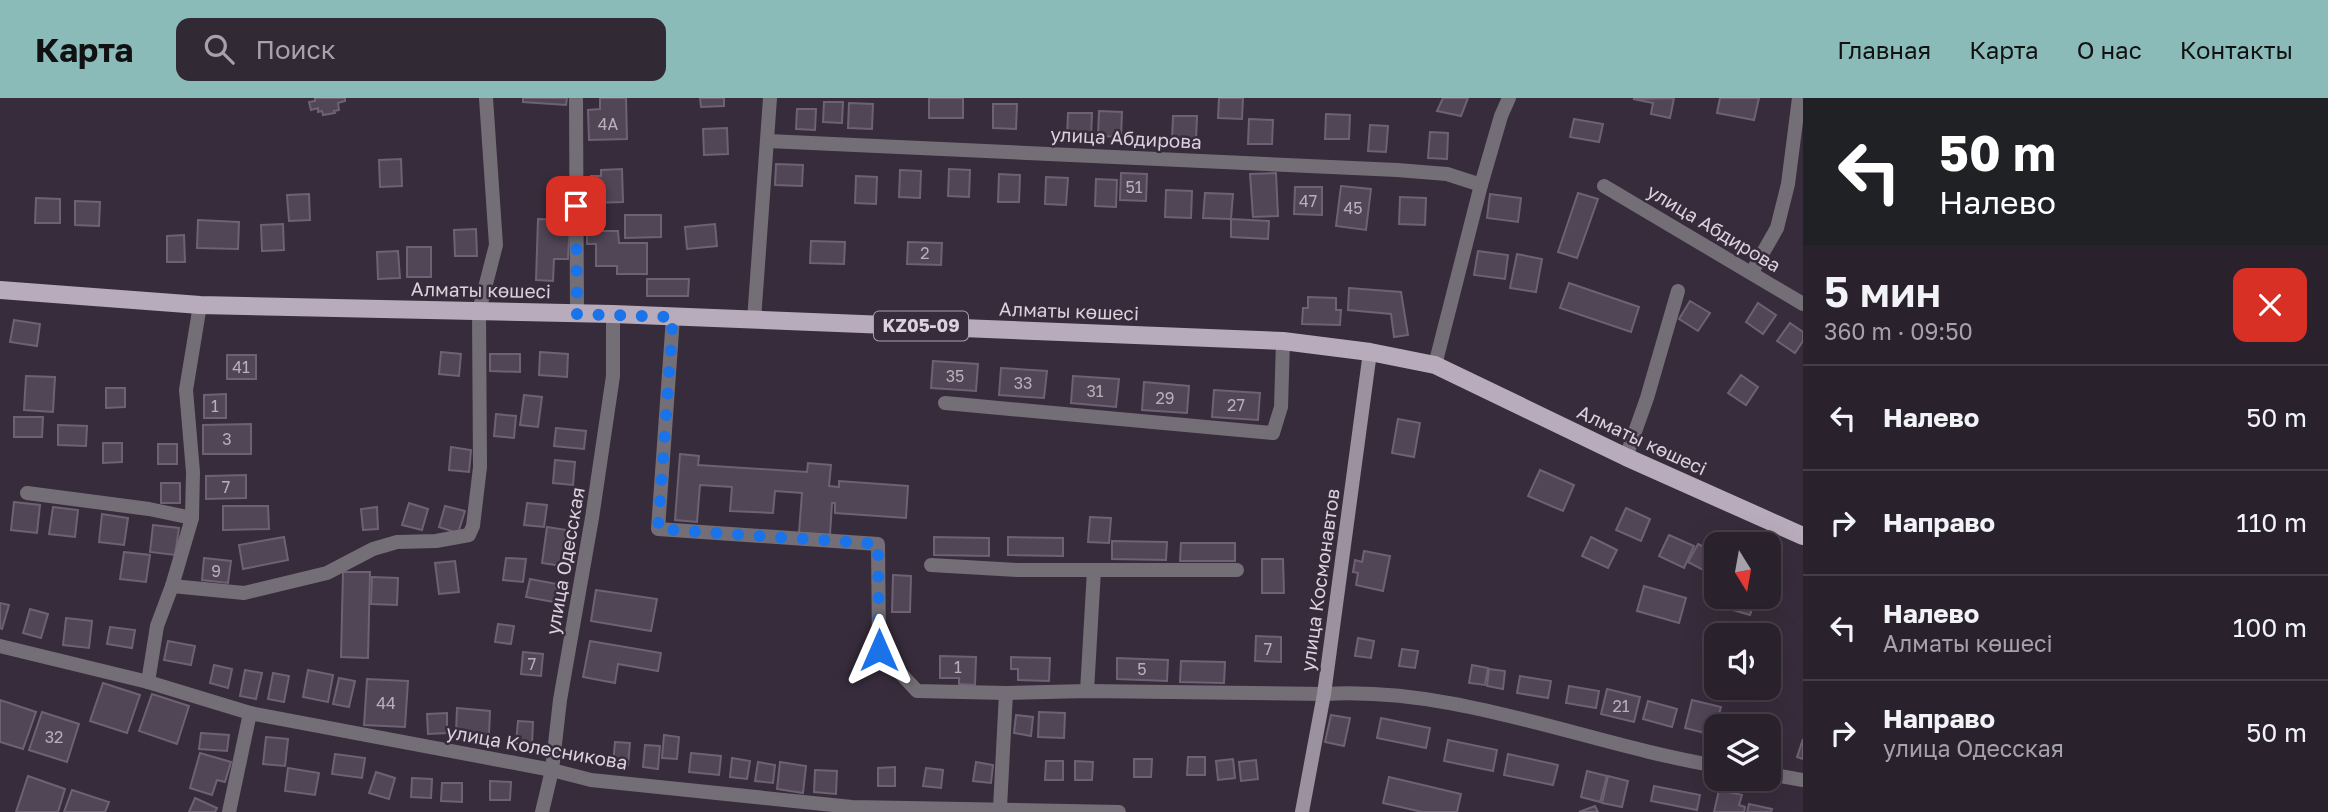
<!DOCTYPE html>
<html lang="ru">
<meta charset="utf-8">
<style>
:root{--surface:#29212c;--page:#312934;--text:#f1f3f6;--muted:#a5a3a9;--line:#453e48;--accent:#8bbbb9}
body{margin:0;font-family:"Golos Text",sans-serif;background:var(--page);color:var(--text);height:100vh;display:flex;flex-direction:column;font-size:26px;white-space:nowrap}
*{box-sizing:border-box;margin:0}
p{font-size:23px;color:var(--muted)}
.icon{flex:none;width:38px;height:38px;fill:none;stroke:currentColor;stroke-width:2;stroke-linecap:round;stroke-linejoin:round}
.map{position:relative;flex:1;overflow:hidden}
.side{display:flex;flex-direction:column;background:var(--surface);width:525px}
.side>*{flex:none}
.guide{background:#202124;color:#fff;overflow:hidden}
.needle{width:46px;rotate:169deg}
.fabs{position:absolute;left:1704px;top:434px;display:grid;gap:14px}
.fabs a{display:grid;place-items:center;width:77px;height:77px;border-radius:14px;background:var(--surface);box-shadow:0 7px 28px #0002,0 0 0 2px var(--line);font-size:35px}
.pin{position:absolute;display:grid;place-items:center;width:60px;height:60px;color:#fff;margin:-30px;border-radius:14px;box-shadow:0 4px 10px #0006}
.me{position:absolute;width:77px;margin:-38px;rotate:0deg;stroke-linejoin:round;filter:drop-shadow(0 0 5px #0008)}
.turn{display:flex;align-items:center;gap:24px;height:147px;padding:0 21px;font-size:32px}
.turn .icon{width:91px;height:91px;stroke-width:2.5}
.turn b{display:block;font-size:49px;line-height:60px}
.round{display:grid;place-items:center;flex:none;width:74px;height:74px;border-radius:14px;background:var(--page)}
.overview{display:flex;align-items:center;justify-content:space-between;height:119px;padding:0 21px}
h1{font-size:42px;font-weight:600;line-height:52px}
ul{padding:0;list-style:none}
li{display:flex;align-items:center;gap:21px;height:105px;padding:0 21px;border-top:2px solid var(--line)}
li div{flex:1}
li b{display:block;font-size:26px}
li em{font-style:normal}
header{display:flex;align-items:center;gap:42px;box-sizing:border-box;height:98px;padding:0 35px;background:var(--accent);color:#111}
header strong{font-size:33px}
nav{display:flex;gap:38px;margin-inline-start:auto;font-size:24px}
.search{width:490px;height:63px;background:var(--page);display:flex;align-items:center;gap:18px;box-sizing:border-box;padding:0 24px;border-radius:14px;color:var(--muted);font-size:26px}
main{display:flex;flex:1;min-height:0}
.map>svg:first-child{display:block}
.building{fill:#514656;stroke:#6e6173;stroke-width:2}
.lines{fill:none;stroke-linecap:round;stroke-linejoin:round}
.street{stroke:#746f77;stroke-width:14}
.secondary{stroke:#9a929e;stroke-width:14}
.primary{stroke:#b8acbc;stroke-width:18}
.route{stroke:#1a73e8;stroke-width:12;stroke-dasharray:0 21.6}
.labels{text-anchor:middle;stroke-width:5;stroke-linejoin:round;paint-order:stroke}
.number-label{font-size:16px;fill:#b7afba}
.shield{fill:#372c3b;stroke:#a8a0ac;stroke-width:2}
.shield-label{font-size:18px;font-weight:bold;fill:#d9d2dc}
.street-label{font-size:19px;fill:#d9d2dc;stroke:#372c3b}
</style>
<header>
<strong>Карта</strong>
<div class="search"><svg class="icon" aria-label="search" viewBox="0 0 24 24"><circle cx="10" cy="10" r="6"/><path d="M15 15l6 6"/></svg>Поиск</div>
<nav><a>Главная</a><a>Карта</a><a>О нас</a><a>Контакты</a></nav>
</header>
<main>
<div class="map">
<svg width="1803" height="714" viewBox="0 0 1803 714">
<rect width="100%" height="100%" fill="#372c3b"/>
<g class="building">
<polygon points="315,0 345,0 345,3 338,5 339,12 334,13 335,15 323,17 322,13 318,14 318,10 311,12 309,4 315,3"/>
<polygon points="523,0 567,0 566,7 523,4"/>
<polygon points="600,0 626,0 627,41 589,42 588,12 600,11"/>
<polygon points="700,0 724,0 724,8 701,9"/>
<rect x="929" y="0" width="34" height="20"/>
<polygon points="1219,0 1243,0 1242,21 1218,20"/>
<polygon points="1443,0 1468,0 1461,18 1437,13"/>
<polygon points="1674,0 1670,20 1651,16 1653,5 1633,1"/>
<polygon points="1720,0 1759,0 1754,22 1717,15"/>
<polygon points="824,4 843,4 842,25 823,24"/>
<polygon points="849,5 873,6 872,31 848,30"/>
<polygon points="993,6 1017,6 1016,31 993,30"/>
<polygon points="797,11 816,11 815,32 796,31"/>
<polygon points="1099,13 1122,14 1121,39 1098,38"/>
<polygon points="1068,15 1092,15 1091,40 1067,40"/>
<polygon points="1326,16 1350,17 1349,41 1325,41"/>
<polygon points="1173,18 1197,18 1196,43 1172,42"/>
<polygon points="1249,21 1273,22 1272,46 1248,46"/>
<polygon points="1574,21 1603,26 1599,44 1570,39"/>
<polygon points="1370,27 1388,28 1386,54 1368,53"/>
<polygon points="727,30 728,56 704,57 703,31"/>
<polygon points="1430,34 1448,35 1447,61 1428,60"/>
<polygon points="401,61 402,88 380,89 379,62"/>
<polygon points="776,66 803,67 802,88 775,87"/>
<polygon points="622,71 623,104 592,105 591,78 601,78 601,72"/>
<polygon points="949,71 970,72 969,99 948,98"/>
<polygon points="900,72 921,73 920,100 899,99"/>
<polygon points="1121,75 1147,76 1146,103 1120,102"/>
<polygon points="1276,75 1278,118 1253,119 1250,76"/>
<polygon points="999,76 1020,77 1019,104 998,104"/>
<polygon points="856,78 877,79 876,106 855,105"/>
<polygon points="1046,79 1068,80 1066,107 1045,106"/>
<polygon points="1096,81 1117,82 1116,109 1095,108"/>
<polygon points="1341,88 1371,91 1366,132 1336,128"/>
<polygon points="1295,89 1322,89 1322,117 1294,116"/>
<polygon points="1166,92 1192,93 1191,120 1165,119"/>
<polygon points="1205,95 1233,96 1231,121 1203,120"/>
<polygon points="1578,95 1598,101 1577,160 1558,154"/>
<polygon points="309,96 310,122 289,123 287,97"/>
<polygon points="1490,96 1521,100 1518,124 1487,120"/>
<polygon points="1400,99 1426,100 1425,127 1399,126"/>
<polygon points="36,100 60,101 60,125 35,125"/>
<polygon points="75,103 100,104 99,128 75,127"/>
<polygon points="625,117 661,117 661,139 625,140"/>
<polygon points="538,121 570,122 568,161 554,161 553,183 536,182"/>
<polygon points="1231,121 1269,123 1268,141 1231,139"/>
<polygon points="198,122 239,124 238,151 197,150"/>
<polygon points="283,126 284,152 262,153 261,127"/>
<polygon points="715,126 717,148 687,151 685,129"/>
<polygon points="476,131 477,158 455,158 454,132"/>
<polygon points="587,133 618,133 619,145 647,145 647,176 617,176 617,168 596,168 596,146 587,146"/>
<polygon points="184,137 185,164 167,164 167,138"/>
<polygon points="811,143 845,144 844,166 810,165"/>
<polygon points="908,144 942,145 941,167 907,166"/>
<rect x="407" y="149" width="24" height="30"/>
<polygon points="398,153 400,180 378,181 377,154"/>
<polygon points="1478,153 1508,157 1505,181 1474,177"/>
<polygon points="1517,156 1542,161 1536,194 1510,190"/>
<polygon points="647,181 689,181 688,198 647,198"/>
<polygon points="1569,185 1639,209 1631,234 1560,210"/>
<polygon points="1349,190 1401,194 1408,237 1394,239 1391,216 1348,212"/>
<polygon points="1308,199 1336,200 1336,212 1341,212 1340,227 1302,226 1303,210 1308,210"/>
<polygon points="1690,203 1710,215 1698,233 1679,221"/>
<polygon points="1758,205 1776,217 1763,236 1746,224"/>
<polygon points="14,222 40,226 37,248 10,244"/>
<polygon points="1790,225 1803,234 1803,243 1795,255 1777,243"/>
<polygon points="441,254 461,256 459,278 439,276"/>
<polygon points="540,254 568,256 567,279 539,277"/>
<polygon points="490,256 520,256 520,274 490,273"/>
<rect x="227" y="257" width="29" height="24"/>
<polygon points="933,263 978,266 976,293 931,290"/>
<polygon points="1001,270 1047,273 1044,300 999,297"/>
<polygon points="1741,277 1758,289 1746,307 1728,295"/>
<polygon points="26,278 55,279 53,314 24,312"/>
<polygon points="1073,278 1119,281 1116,309 1071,305"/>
<polygon points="1144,284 1189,288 1187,315 1142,312"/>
<polygon points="106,290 125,290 125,309 106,310"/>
<polygon points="1214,292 1260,295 1258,322 1212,319"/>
<polygon points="226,296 226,320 204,320 204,297"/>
<polygon points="524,297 542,299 538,329 520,327"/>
<polygon points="496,316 516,318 514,340 494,338"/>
<polygon points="14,319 43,319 42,339 14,339"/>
<polygon points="1398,321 1420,325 1414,359 1392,355"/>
<polygon points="251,326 251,356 203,356 203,327"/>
<polygon points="58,327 87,328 86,348 58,347"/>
<polygon points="556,330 586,333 584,351 554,348"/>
<polygon points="103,345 122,345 122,364 103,365"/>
<rect x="158" y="346" width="19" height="20"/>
<polygon points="451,349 471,352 469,374 449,372"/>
<polygon points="680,356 699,358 698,367 807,374 808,365 831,367 829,388 839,389 839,383 908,388 906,420 835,415 835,405 832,405 830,437 799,435 802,395 775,393 773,415 730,413 732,389 700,387 697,424 675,422"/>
<polygon points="555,362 575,364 573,387 553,385"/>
<polygon points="1540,372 1574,387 1563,413 1528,398"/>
<polygon points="246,377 246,400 206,401 206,378"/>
<rect x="161" y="385" width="19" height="20"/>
<polygon points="14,404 40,407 37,435 11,432"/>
<polygon points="409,405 428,411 422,432 402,427"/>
<polygon points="527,405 547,407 544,429 524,427"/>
<polygon points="223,408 268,408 269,431 223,432"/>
<polygon points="445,408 465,413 458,435 439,429"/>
<polygon points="53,409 78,412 75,439 49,436"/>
<polygon points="377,409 378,431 363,432 361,411"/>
<polygon points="1626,410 1650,421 1641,443 1616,432"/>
<polygon points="102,416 128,420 124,447 99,444"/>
<polygon points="1090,419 1111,420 1109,445 1088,444"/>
<polygon points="153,427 179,430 175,457 150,454"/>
<polygon points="547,429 567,432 562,468 542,465"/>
<polygon points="1669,437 1694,448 1684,470 1659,458"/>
<polygon points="284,439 288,462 243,471 239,447"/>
<polygon points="934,439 989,440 989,458 934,457"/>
<polygon points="1008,439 1063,440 1063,458 1008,457"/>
<polygon points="1591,439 1617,452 1608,470 1582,458"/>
<polygon points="1112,443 1167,444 1166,462 1112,461"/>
<polygon points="1181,445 1235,445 1235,463 1180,463"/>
<polygon points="1698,446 1715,454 1705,473 1688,464"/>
<polygon points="1364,453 1390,458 1383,493 1356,487 1358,475 1353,474 1355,462 1362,464"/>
<polygon points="124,454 150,457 146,484 120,481"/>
<polygon points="1715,454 1717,455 1717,478 1706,473"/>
<polygon points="204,460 231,463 228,485 202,482"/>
<polygon points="506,460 526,461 523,484 503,482"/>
<polygon points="1262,461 1283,461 1284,495 1262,495"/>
<polygon points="455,463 459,494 439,496 435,465"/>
<polygon points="343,474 370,474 368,560 341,559"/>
<polygon points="893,477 911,478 910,514 892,514"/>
<polygon points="372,479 398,480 397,507 371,506"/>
<polygon points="1716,480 1717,499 1756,499 1750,517 1709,505"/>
<polygon points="530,481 557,486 554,504 526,499"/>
<polygon points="1644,488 1686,500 1679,525 1637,513"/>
<polygon points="596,492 657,501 651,533 591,523"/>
<polygon points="0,505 9,507 2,531 0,530"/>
<polygon points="30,511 48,516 41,540 23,535"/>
<polygon points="66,520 92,523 89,550 63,547"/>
<polygon points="498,526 514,528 511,546 495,544"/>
<polygon points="110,529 135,532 132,550 107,546"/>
<polygon points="1256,538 1281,539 1281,564 1255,563"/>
<polygon points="1358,540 1374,543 1371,560 1355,558"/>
<polygon points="168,543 195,548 191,567 164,562"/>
<polygon points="590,543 661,555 658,573 618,566 615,585 583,579"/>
<polygon points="1402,551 1418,553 1415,570 1399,568"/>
<polygon points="523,554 543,556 541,578 521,576"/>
<polygon points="940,558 976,559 975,587 959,586 959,580 940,580"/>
<polygon points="1011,559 1050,560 1049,583 1018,582 1018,571 1011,571"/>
<polygon points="1117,560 1168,562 1167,583 1117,581"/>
<polygon points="1181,563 1225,564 1224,585 1180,584"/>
<polygon points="214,567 232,571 228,590 210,585"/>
<polygon points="1472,567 1488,570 1485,587 1469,585"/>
<polygon points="1489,571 1505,573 1503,591 1487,588"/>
<polygon points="245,572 262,575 256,601 240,598"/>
<polygon points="308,572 333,577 328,604 303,599"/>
<polygon points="273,575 289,578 284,604 268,601"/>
<polygon points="1520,578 1551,583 1548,600 1517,595"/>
<polygon points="339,580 355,583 349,609 333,606"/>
<polygon points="367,581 408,583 405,629 364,627"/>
<polygon points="103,585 140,597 127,635 90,623"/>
<polygon points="1569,588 1599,593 1596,610 1566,605"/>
<polygon points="1607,591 1640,599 1634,624 1601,616"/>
<polygon points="152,596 189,608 177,646 139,633"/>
<polygon points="0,602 36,614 23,651 0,644"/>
<polygon points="1692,602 1721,609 1713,637 1685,630"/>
<polygon points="1648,603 1677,611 1672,629 1643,621"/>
<polygon points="457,610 490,613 489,637 456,634"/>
<polygon points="42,614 79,626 67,664 29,652"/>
<polygon points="1039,614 1065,615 1064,640 1038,639"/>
<polygon points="447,615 447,635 428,636 427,616"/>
<polygon points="1016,617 1033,619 1031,638 1014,635"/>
<polygon points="1331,617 1350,620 1344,648 1325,644"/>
<polygon points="1381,620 1430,630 1426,650 1377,640"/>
<polygon points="518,623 533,624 532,646 516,645"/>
<polygon points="201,635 229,637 227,653 199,651"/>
<polygon points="664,637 679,639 677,661 662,660"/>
<polygon points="266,639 288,641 285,668 263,666"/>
<polygon points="1803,641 1803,661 1797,659"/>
<polygon points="1448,642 1497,652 1493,673 1444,663"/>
<polygon points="615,644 630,645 628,667 613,666"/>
<polygon points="645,647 660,648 658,671 643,669"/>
<polygon points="200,655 231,664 225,684 217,682 212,697 190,690"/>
<polygon points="691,655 721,658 719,677 689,674"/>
<polygon points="335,656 365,660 362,680 332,676"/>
<polygon points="1508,656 1558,667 1553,687 1504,677"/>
<polygon points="1188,659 1205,659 1205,677 1187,677"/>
<polygon points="732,660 750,663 747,681 730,679"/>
<polygon points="1134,661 1152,661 1151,679 1134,679"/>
<polygon points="1233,661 1235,680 1218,682 1216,663"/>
<polygon points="1256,662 1258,681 1241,683 1239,664"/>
<polygon points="1046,663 1063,663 1063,682 1045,682"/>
<polygon points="1075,663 1093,664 1092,682 1075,682"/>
<polygon points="758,664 775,667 773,685 755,683"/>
<polygon points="780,664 806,668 803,695 777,691"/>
<polygon points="976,664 993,667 991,685 973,683"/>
<polygon points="895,669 895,688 878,688 878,670"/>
<polygon points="288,670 319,675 315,697 285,693"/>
<polygon points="926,670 943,672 941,690 923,688"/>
<polygon points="815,672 837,673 836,696 814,694"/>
<polygon points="1587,673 1607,678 1600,704 1581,699"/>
<polygon points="376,674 395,680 389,701 369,695"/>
<polygon points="28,678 65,691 58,714 16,714"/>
<polygon points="1608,678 1628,683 1622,709 1602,705"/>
<polygon points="1389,679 1461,696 1457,714 1422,714 1383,705"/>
<polygon points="412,680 432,681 431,700 411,699"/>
<polygon points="490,683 511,684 510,702 490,702"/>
<polygon points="442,685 462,685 462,704 441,703"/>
<polygon points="1654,688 1700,697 1697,712 1651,703"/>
<polygon points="72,692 109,704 105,714 64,714"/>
<polygon points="1719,692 1742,697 1739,707 1745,709 1744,714 1714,714"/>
<polygon points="195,700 217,710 215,714 189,714"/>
<polygon points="1749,706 1772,711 1771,714 1747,714"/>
<polygon points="1595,708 1598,714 1579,714"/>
</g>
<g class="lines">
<g class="street">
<polyline points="576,0 577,216"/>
<polyline points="768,43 1397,72 1447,76 1481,87"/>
<polyline points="1604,88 1803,206"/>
<polyline points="1752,174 1777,130 1788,86 1799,0"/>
<path d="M673,219L658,431L878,446L879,552L917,593L1006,595L1087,593L1324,596C1458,588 1586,646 1717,668"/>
<polyline points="754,222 770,0"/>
<polyline points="1435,267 1481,87 1501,18 1509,0"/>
<polyline points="945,305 1273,335 1281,309 1283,243"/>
<polyline points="1626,359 1647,300 1678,193"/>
<polyline points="27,395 149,411 192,420"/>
<polyline points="931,467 1017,472 1237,472"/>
<polyline points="172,488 244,495 327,475 373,451 397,444 436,443 469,437 473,428 480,369 479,213 496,147 486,0"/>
<polyline points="0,548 148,584 250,615 552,672 591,682 852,709 1119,714"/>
<polyline points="148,584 157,528 172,488 192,420 193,374 186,292 200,207"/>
<polyline points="1087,593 1094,472"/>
<polyline points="1769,676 1803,682"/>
<polyline points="1000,710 1006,595"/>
<polyline points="229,714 250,615"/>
<polyline points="542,714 552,672 560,602 592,420 613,278 613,216"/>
</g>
<polyline class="secondary" points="1302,714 1324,596 1370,254"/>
<polyline class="primary" points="0,192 200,207 613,216 1283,243 1370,254 1435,267 1626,359 1803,438"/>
</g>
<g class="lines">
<polyline class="route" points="576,108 577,216 673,219 658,431 878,446 879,552"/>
</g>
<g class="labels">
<g class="number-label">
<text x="608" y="32">4А</text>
<text x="1134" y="95">51</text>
<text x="1308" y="109">47</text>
<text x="1353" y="116">45</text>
<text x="925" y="161">2</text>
<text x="241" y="275">41</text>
<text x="955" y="284">35</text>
<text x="1023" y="291">33</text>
<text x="1095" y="299">31</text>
<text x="1165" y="306">29</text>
<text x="1236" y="313">27</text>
<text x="215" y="314">1</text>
<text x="227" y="347">3</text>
<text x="226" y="395">7</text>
<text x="216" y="479">9</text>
<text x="1268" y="557">7</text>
<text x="532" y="572">7</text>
<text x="958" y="575">1</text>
<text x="1142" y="577">5</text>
<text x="386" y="611">44</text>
<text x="1621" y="614">21</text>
<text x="54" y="645">32</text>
</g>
<rect class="shield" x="874" y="213.5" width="94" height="29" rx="5"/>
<g class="shield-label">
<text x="921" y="234">KZ05-09</text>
</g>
<g class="street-label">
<text transform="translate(1126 40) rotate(3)" y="7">улица Абдирова</text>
<text transform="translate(1714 130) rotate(31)" y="7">улица Абдирова</text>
<text transform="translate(481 192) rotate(1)" y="7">Алматы көшесі</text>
<text transform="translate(1069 213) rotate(2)" y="7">Алматы көшесі</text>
<text transform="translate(1642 342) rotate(25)" y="7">Алматы көшесі</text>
<text transform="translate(565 463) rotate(-80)" y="7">улица Одесская</text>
<text transform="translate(1320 482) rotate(-82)" y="7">улица Космонавтов</text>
<text transform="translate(537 649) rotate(10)" y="7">улица Колесникова</text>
</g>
</g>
</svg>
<div class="fabs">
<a><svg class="needle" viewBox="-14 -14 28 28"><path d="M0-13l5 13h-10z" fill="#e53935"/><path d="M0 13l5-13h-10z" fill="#a5a3a9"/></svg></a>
<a><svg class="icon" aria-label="sound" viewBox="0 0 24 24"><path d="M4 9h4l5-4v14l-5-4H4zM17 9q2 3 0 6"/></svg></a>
<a><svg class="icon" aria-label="layers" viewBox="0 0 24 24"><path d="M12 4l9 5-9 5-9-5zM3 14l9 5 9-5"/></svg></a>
</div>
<div class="pin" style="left:576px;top:108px;background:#d93025"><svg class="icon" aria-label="arrive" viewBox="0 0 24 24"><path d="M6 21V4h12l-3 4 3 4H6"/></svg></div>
<svg class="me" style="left:879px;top:552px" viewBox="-20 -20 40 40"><path d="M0-17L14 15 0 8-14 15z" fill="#1a73e8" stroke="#fff" stroke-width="4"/></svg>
</div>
<section class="side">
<div class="guide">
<div class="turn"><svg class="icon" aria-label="left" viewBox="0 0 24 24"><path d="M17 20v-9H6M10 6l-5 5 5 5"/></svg><div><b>50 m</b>Налево</div></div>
</div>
<div class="overview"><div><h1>5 мин</h1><p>360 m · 09:50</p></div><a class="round" style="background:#d93025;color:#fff"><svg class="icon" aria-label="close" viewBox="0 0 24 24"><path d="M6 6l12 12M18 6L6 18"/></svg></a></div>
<ul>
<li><svg class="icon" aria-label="left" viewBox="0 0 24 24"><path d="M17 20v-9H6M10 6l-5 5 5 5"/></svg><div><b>Налево</b></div><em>50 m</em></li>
<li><svg class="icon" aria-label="right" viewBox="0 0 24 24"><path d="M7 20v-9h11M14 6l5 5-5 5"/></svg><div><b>Направо</b></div><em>110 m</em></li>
<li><svg class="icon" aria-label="left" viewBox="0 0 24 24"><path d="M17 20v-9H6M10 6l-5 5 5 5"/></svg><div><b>Налево</b><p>Алматы көшесі</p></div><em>100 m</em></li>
<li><svg class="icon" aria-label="right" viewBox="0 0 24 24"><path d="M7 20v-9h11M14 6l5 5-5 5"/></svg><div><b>Направо</b><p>улица Одесская</p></div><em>50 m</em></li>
</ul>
</section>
</main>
